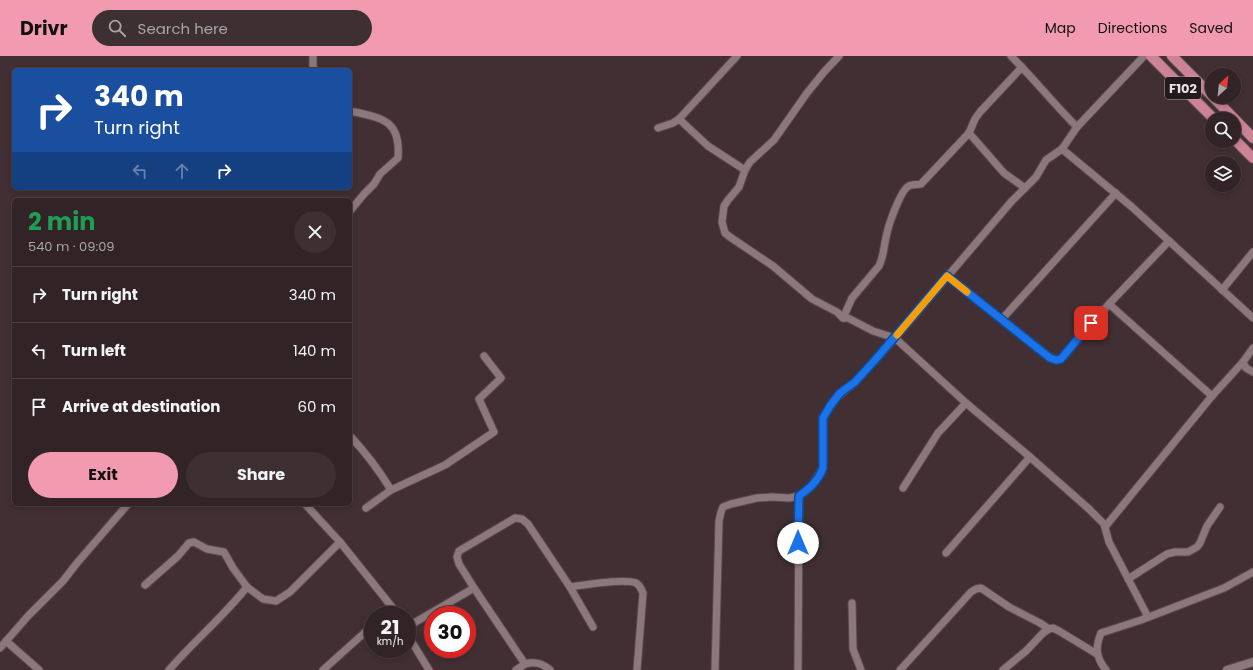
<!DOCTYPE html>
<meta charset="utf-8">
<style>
:root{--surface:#312326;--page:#3d2f32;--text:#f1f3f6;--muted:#a8a4a7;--line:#4c4043;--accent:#f29ab0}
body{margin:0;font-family:Poppins,sans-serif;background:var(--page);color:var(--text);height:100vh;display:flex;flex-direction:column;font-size:15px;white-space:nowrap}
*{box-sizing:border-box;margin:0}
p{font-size:13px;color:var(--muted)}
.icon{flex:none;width:22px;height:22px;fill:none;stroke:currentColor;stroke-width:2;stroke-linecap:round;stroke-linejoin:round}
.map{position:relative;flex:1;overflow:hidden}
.side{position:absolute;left:12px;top:142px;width:340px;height:308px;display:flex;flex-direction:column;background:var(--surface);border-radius:6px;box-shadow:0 2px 6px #0003,0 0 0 1px var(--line)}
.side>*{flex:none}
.guide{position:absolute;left:12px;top:12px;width:340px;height:122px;border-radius:6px;box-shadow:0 2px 6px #0003,0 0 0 1px var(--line);background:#1a4fa0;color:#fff;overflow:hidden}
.needle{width:26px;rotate:27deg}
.tools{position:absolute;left:1205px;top:12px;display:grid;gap:8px}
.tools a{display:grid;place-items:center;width:36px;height:36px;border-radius:50%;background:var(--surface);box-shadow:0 2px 6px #0003,0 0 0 1px var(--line);font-size:20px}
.speed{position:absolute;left:364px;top:550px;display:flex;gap:8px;font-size:20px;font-weight:700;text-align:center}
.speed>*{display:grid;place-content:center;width:52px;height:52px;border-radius:50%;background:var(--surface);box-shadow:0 2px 6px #0003,0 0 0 1px var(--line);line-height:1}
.speed small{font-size:10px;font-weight:400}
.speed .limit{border:6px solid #d22;background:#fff;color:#111}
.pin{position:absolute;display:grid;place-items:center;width:34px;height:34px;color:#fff;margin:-17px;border-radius:8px;box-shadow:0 2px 6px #0006}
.me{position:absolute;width:44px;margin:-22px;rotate:0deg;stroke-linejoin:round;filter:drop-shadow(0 0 3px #0008)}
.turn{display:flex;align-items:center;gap:14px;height:84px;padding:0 16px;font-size:18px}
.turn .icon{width:52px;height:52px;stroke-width:2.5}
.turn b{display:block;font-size:28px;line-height:34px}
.lanes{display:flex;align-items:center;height:38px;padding:0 16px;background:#0003;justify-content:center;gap:20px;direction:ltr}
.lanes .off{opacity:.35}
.round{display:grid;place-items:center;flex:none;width:42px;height:42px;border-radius:21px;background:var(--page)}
.headline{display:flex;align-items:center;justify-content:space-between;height:68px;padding:0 16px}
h1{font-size:24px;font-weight:700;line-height:30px;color:#1e9e55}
.primary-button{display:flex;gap:8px;margin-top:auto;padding:8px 16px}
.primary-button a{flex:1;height:46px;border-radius:24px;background:var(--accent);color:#111;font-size:16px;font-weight:700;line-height:46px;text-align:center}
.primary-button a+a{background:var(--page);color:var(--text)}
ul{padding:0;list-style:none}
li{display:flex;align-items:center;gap:12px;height:56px;padding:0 16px;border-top:1px solid var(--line)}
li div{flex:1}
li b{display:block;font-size:15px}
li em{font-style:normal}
header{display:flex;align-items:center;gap:24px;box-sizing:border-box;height:56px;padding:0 20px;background:var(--accent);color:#111}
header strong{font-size:19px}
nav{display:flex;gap:22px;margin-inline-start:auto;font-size:14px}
.search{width:280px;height:36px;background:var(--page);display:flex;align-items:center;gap:10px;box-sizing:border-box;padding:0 14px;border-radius:22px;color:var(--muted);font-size:15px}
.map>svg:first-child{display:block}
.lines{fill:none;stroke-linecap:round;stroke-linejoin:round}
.minor-casing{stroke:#5a4b4f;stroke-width:9}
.tertiary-casing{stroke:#5a4b4f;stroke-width:10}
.primary-casing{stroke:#5a4b4f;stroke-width:12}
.minor{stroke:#8c787c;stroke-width:7}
.tertiary{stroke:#8c787c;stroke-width:8}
.primary{stroke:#cc8396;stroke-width:10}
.route-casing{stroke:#114b97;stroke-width:10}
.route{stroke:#1a73e8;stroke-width:7}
.slow{stroke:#f59e0b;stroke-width:7}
.labels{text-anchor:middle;stroke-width:3;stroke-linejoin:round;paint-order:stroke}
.shield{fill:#221a1c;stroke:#afa4a7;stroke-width:1}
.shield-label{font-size:13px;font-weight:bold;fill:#ebdfe2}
</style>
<header>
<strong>Drivr</strong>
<div class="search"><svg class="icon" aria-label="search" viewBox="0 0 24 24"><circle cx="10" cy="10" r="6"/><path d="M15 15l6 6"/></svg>Search here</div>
<nav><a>Map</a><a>Directions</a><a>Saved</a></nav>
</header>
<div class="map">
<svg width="1253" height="614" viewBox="0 0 1253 614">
<rect width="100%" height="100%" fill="#412f33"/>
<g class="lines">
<g class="minor-casing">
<g id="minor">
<polyline points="313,0 313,11 315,14"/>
<polyline points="839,0 824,16 807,37 774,84 750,106 745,114 739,131 728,144 724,150 722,166 725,177 730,181 773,210 812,243 837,256 843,262 848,262 873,275 895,282 966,347 1030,401 1089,453 1104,468 1109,486 1148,561"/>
<path d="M1011,0C1034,23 1054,48 1077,71"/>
<path d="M350,55C381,62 401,63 398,102L380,118L374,128L364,138L350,155"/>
<polyline points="679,63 708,90 745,114"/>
<polyline points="658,72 673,67 679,63 737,0"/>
<polyline points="969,77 1004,117 1025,132"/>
<polyline points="1062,93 1132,151 1253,262"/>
<polyline points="947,220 1050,302 1056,304 1061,303 1109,248 1169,185"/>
<polyline points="1222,234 1253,196"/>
<polyline points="1109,248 1212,340"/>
<path d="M843,262L852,242L879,210C884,200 884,188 887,177C889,168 901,133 909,130C912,128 918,129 921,128L969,77L975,63L980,56L1022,11"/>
<polyline points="1002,263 1116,137"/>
<polyline points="1243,306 1246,312 1253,316"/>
<path d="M350,380C366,397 379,414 391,434"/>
<polyline points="903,432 938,377 966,347"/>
<polyline points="305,448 340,486 392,551 396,559"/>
<polyline points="366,452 391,434 445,409 494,376 479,343 501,322 484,300"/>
<polyline points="1105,471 1212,340 1243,306 1253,292"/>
<polyline points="946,497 1030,401"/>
<polyline points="1128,523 1167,498 1175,496 1188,496 1197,491 1200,487 1207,470 1220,451"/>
<polyline points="145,529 178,500 189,487 194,486 207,493 224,496 233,512 247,531 263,543 276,545 290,536 340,486"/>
<path d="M570,531C583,529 625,522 636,527C640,529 641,533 643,537L637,614"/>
<polyline points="852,547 853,593 861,614"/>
<polyline points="384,559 392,551"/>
<polyline points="407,571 474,532"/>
<polyline points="407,578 429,614"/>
<polyline points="6,585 39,614"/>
<polyline points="0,592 28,560 63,525 77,507 128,448"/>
<path d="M525,608C535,605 542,607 550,614"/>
<path d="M169,614C194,585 223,561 247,531"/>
<polyline points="323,614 373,569"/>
<polyline points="516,614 525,608 474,532 459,508 457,501 459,495 515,462 522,463 528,468 570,531 593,571"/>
<polyline points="715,614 719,465 721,456 723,451 731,448 757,442 772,441 789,442 799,440 811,431 823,412 823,362 836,342 855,326 895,282 1011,146 1036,121 1046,104 1062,93 1077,71 1144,0"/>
<polyline points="798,614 799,440"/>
<polyline points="900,614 971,536 976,533 981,532 1009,551 1040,567 1049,573"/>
<polyline points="1003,614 1026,595 1043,577 1049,573 1053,572 1059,575 1097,598"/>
<path d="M1106,614C1096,602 1095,591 1101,577L1141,564L1224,532L1253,516"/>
</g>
</g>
<g class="tertiary-casing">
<polyline id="tertiary" points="1227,614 1253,606"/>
</g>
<g class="primary-casing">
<g id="primary">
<polyline points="1151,0 1214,63"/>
<polyline points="1172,0 1212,40"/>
<polyline points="1213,41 1253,82"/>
<polyline points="1234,83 1253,102"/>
</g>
</g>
<use href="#minor" class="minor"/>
<use href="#tertiary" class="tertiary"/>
<use href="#primary" class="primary"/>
</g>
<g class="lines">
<g class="route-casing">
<path id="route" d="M798,487L799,440C810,432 818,425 823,412V362L830,350L840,337L855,326L875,304L947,220L1050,302L1056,304L1061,303L1091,267"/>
</g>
<use href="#route" class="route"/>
<polyline class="slow" points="897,279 947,220 967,236"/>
</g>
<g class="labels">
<rect class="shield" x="1165" y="21" width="36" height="22" rx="3"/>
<g class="shield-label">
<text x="1183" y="37">F102</text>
</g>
</g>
</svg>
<div class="tools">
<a><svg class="needle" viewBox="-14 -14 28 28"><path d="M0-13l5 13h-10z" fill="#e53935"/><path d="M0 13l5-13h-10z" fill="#a8a4a7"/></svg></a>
<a><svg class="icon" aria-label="search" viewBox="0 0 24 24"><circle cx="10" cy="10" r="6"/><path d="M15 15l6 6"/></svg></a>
<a><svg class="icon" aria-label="layers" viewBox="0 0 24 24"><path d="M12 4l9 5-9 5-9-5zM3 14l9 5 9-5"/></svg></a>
</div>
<div class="speed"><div>21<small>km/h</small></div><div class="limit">30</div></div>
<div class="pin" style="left:1091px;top:267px;background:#d93025"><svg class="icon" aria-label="arrive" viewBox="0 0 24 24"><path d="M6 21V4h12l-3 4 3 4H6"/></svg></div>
<svg class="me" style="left:798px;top:487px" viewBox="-20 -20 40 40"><circle r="19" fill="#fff"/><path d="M0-13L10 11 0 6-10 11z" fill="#1a73e8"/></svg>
<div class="guide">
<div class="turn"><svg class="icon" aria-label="right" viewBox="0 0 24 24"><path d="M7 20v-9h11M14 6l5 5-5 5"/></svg><div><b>340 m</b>Turn right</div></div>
<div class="lanes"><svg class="icon off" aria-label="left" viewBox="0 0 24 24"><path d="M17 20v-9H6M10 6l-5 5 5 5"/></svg><svg class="icon off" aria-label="ahead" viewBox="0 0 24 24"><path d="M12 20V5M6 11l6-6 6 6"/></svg><svg class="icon" aria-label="right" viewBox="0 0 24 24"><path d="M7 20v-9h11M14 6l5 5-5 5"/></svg></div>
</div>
<section class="side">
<div class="headline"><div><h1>2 min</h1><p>540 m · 09:09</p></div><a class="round"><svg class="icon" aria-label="close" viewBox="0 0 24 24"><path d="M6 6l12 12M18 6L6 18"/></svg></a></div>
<ul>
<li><svg class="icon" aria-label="right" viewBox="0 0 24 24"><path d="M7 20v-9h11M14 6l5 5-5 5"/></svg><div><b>Turn right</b></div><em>340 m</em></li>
<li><svg class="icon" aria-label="left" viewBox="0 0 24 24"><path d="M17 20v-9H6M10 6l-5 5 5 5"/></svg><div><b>Turn left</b></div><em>140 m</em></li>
<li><svg class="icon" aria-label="arrive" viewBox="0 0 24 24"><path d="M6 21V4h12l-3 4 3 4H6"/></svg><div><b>Arrive at destination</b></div><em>60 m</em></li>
</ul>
<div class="primary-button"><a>Exit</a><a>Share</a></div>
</section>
</div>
